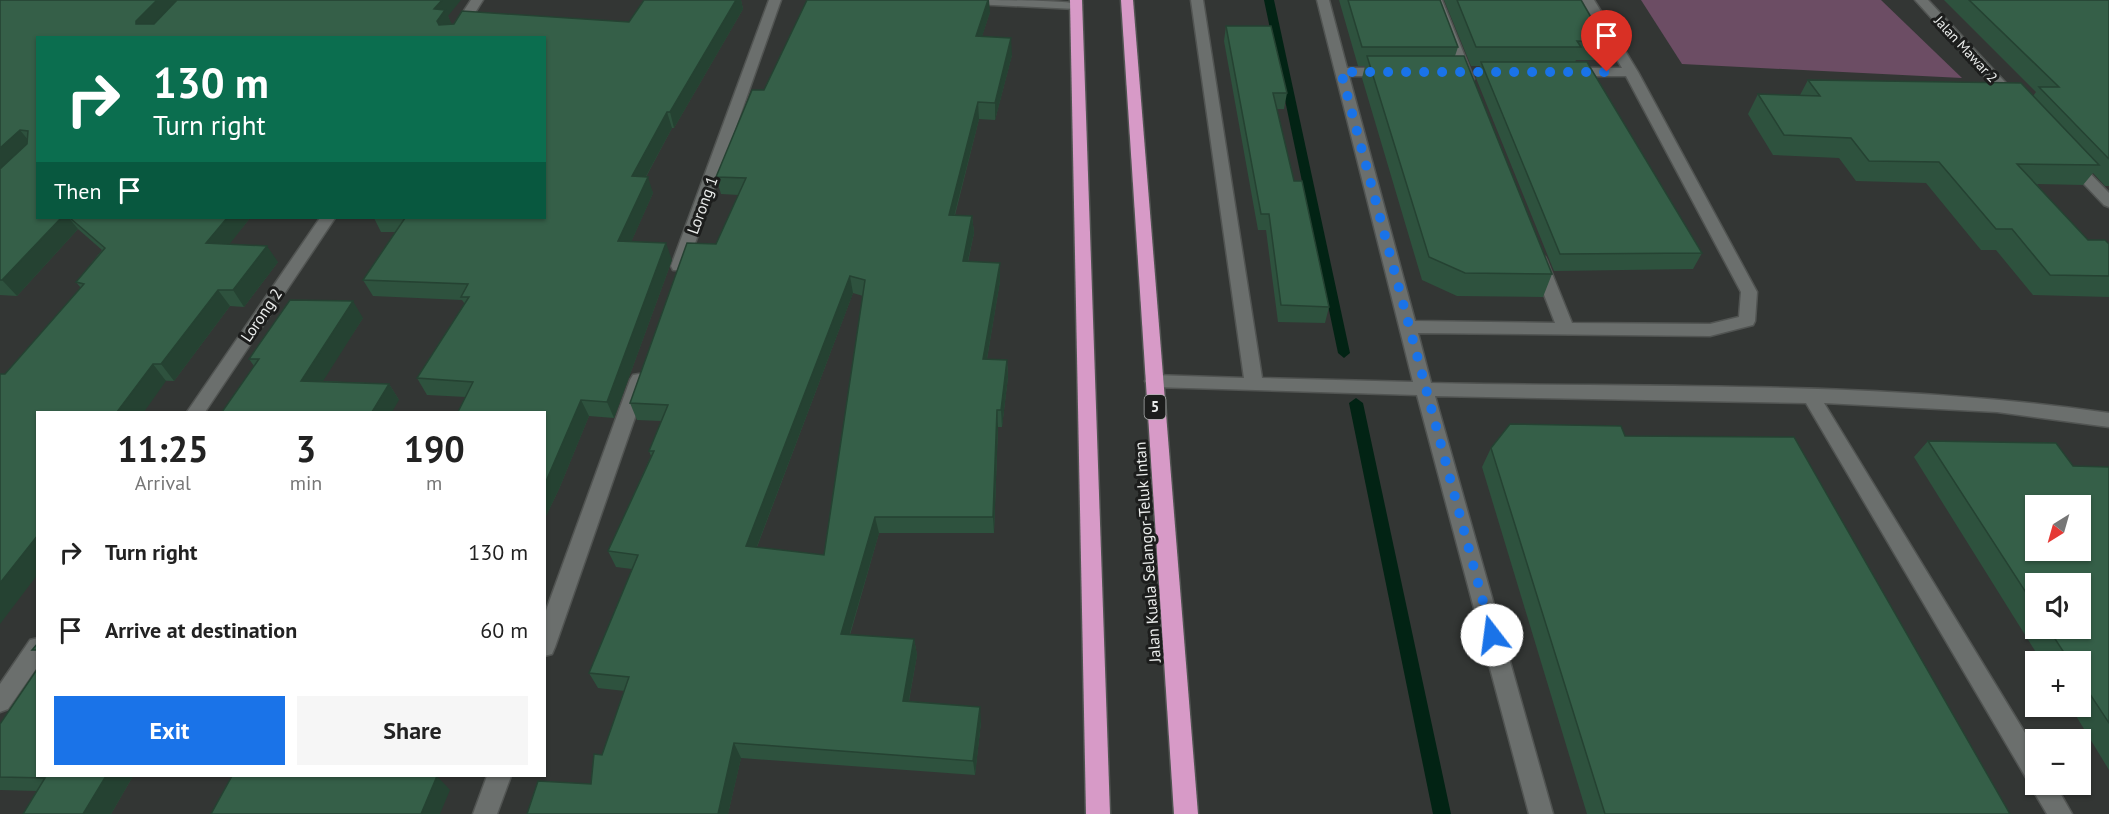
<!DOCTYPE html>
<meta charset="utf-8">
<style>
:root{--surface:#fff;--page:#f6f6f6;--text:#222;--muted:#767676;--accent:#1a73e8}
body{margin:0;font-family:"PT Sans",sans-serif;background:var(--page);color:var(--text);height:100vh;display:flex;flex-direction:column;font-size:22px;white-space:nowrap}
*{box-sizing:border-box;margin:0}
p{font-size:20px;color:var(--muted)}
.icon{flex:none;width:33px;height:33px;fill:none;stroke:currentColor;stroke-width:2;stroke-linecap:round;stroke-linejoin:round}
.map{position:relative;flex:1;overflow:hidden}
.drawer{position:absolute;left:36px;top:411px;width:510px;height:366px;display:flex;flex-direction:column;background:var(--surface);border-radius:0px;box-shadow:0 2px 4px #0004}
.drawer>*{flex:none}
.top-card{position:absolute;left:36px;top:36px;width:510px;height:183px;border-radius:0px;box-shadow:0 2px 4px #0004;background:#0b6e4f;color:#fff;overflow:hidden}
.needle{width:39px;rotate:217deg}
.buttons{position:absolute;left:2025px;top:495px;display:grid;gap:12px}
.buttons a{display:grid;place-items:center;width:66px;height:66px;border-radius:0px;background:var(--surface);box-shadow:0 2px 4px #0004;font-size:30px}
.pin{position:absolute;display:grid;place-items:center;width:51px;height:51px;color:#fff;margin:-62px -26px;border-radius:50% 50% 50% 0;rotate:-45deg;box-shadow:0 0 6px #0007}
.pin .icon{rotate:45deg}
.me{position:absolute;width:66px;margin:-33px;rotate:345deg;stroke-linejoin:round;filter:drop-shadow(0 0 4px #0008)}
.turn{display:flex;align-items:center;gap:21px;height:126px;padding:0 18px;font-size:27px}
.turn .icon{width:78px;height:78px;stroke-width:2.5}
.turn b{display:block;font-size:42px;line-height:51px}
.then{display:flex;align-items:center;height:57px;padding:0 18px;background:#0003;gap:12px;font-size:22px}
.eta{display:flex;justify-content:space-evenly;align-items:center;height:102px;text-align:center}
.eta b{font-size:36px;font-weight:700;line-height:42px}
.button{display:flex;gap:12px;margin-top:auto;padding:12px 18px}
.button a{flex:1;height:69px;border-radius:0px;background:var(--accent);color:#fff;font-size:24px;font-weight:700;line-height:69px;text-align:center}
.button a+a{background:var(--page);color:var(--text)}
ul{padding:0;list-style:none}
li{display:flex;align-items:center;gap:18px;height:78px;padding:0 18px}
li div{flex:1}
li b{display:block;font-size:22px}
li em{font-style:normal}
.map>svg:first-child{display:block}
.green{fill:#6c4d64}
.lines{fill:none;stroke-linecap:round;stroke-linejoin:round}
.stream{fill:#022314;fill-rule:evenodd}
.minor-casing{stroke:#515452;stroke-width:3}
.highway-casing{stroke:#515452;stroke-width:3}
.minor{fill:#6b6f6d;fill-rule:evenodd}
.highway{fill:#d79ac7;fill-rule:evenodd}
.wall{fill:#2e523e;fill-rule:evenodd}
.shaded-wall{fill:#254232}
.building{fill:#355f48;stroke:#254232;stroke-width:1.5;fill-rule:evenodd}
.route{stroke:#1a73e8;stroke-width:10;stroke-dasharray:0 18}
.labels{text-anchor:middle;stroke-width:6;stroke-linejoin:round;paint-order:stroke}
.far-street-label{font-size:14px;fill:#ebedec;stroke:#1c1d1c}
.shield{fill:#1c1d1c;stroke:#adafae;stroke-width:1.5}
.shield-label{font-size:15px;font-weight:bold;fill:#ebedec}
.street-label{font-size:16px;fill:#ebedec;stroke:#1c1d1c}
</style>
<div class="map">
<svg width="2109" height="814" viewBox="0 0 2109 814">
<rect width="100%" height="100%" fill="#333634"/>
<polygon class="green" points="1641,0 1881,0 1962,78 1682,64"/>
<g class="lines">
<g class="stream">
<polygon points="1264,0 1274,0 1350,353 1344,358 1338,353"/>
<polygon points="1356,398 1363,403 1451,814 1433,814 1349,403"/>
</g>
<g class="minor-casing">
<g id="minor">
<polygon points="471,0 483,0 459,38 446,38"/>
<polygon points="769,0 781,0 687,266 685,270 673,270 671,266"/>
<path d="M967,0C986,0 1072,0 1082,5L1076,9L973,4Z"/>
<path d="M1191,0H1203L1262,378L1413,382L1317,0H1329L1347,68H1387L1394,72L1387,76H1349L1415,321L1555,323L1531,261L1533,257H1545L1547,261L1572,323L1710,324L1739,317L1741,292L1626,76H1568L1561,72L1568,68H1622L1582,0H1594L1638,72L1757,292L1755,321L1753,325L1710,336L1418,333L1431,383C1657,388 1885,380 2109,413V427L1997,412L1824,403L2036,751V784H2055L2072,814H2047L2034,792L2031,782L2028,781L1806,403L1435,396L1553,814H1529L1417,395L1154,387L1148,386L1145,381L1148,376L1154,375L1244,378Z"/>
<polygon points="1430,0 1442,0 1474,79 1472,82 1467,83 1460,79"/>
<polygon points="1915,0 1928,0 2019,97 2021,100 2019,103 2009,103"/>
<polygon points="2071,158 2076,159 2109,193 2109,207 2104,205 2066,165 2064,162 2066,159"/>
<polygon points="320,218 335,218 205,412 187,412"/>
<polygon points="639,374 645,375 648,380 555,647 552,654 544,656 544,616 630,380 633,375"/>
<polygon points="38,638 38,666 8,709 0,712 0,684 30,640"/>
<polygon points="487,776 511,776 497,814 473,814"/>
</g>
</g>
<g class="highway-casing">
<g id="highway">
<polygon points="1070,0 1082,0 1110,814 1086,814"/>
<polygon points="1121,0 1133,0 1198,814 1174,814"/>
</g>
</g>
<use href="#minor" class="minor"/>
<use href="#highway" class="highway"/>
</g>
<g class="wall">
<polygon points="0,0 448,16 451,24 629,22 644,0 741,0 743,9 674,128 672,128 646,177 653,193 631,242 672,260 614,418 589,416 559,489 544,520 544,412 466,397 427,395 417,378 465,304 462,300 373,296 363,280 396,232 381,232 374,218 544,218 544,38 38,38 38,218 250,218 229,244 278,262 244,307 230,306 174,381 5,374 81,288 76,282 102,250 78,229 17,296 0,295"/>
<polygon points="1339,0 1440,0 1458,47 1455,56 1552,274 1543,297 1457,296 1422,280 1362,78 1365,66 1358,66"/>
<polygon points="1444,0 1581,0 1605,42 1598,60 1576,60 1575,62 1702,253 1693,269 1554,271 1476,78 1480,66 1471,66"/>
<polygon points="1944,0 2109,0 2109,186 2105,186 2093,173 2083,185 2037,184 2109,276 2109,297 2033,295 1996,250 1981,250 1926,183 1856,181 1839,158 1773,155 1748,114 1758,94 1800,95 1808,80 2033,96 2036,92"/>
<path d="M990,12L982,36L1012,55L995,120L979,119L955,215L972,216L974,233L968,262L1000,263V281L987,359L1007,360L1008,377L1002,427H998L994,533H879L850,635L914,639L917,655L909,701L981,722L975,775L741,758L728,814H527L591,784L625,691L598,688L589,673L632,569L616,567L608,551L651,456L649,451L662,421L637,420L630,403L716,244L739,195L721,194L716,177L764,90ZM853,293L863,296L824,555L757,547Z"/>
<polygon points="1226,26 1287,93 1284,109 1277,109 1294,181 1329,307 1325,323 1278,322 1266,230 1258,230 1224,41"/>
<polygon points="363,318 322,381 389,384 399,400 254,366 249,359"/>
<polygon points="1625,436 2010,814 1587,814 1482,467 1491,448"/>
<path d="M1928,441L2073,466L2109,467V770L2070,706H2080V662H2042L1914,457ZM2036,584L2080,628H2036Z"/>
<polygon points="0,724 133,776 111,814 23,814 37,791 0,790"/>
</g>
<g class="shaded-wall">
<polygon points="157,0 182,0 146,36 136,24 136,21"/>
<polygon points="442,0 461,0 448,16 452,25 444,37 437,21 434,9"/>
<polygon points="736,0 741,0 743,9 674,128 670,112"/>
<polygon points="988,0 989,0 990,12 977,52 976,36"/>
<polygon points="1011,38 1012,55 995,120 995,103"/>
<polygon points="978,102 979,119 950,232 949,215"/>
<polygon points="667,112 672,128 637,193 632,176"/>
<polygon points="20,130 33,146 0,176 0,148"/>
<polygon points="648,177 653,193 624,258 618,241"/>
<polygon points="972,216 974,233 964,278 963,261"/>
<polygon points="61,218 69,218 78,229 17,296 2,280"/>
<polygon points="227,218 250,218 217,260 206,243"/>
<polygon points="666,243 672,260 614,418 607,402"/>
<polygon points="267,246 278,262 244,307 233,290"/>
<polygon points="1000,263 1000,281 984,376 983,359"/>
<polygon points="850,276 853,293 751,562 746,546"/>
<polygon points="218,290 230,306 174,381 161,364"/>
<polygon points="353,301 363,318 313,397 301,381"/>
<polygon points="1007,360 1008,377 1002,427 1001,410"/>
<polygon points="153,364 166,381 144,412 117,412"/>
<polygon points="389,384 399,400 392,412 372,412"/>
<polygon points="581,400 589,416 559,489 544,520 544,486"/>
<polygon points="997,410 998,427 994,533 993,517"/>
<polygon points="875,517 879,533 845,650 841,634"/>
<polygon points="38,535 38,574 0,624 0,583"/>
<polygon points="914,639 917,655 906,716 903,701"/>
<polygon points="980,707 981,722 975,775 973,761"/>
<polygon points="734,743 741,758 728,814 718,814"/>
<polygon points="106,776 133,776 111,814 83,814"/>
<polygon points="437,776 450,790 440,814 421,814"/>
</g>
<g class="building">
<polygon points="0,0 157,0 136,21 136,24 154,24 177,0 442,0 434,9 445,10 437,21 439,25 454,24 462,11 629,22 644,0 736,0 670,112 667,112 632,176 648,177 618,241 666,243 607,402 581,400 544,486 544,412 458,412 473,382 417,378 469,297 461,297 468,284 363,280 405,218 544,218 544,38 38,38 38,218 61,218 2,280 0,280 0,169 27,144 28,131 20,130 0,148"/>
<path d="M807,0H988L976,36L1011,38L995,103L978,102L949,215L972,216L963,261L1000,263L983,359L1007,360L1001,410H997L993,517H875L841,634L914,639L903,701L980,707L973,761L734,743L718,814H527L538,781L591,784L594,754L602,755L629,677L589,673L638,555L608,551L654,451H649L668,405L630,403L687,243L716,244L746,178L716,177L752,90H764ZM850,276L865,280L824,555L746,546Z"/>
<polygon points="1348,0 1440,0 1458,47 1362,47"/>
<polygon points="1457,0 1581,0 1605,42 1577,41 1581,47 1476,47"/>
<polygon points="1969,0 2109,0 2109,159 2039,87 2059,87"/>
<polygon points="1226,26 1271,26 1287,93 1273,93 1294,181 1302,181 1329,307 1281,305 1269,214 1261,214"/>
<polygon points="1367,56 1464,56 1552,274 1465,273 1429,257"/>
<polygon points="1481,62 1587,62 1702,253 1560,254"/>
<polygon points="1808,80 2021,83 2099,165 2017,164 2088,240 2105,240 2109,244 2109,276 2050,275 2012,229 1996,229 1939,162 1869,161 1851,138 1784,135 1758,94 1820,96"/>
<polygon points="70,218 227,218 206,243 267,246 233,290 218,290 161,364 153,364 117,412 38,412 38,535 0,583 0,374 5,374 84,284 76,282 105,248"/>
<polygon points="290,300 353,301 301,381 389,384 372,412 222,412 259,359 249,359"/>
<polygon points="1510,424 1621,426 1625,436 1794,437 2010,814 1605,814 1491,448"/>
<path d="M1928,441L2056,443L2073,466L2109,467V723L2080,679V662H2070L2048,628H2080V584H2036V608ZM2036,506H2080V550H2036Z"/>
<polygon points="38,643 38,650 32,650"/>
<polygon points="38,668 38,776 106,776 83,814 23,814 45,778 0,777 0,724"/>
<polygon points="232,776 437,776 421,814 211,814"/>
</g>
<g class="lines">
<polyline class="route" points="1492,635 1341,72 1607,72"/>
</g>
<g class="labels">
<g class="far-street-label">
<text transform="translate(1966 49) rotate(47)" y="5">Jalan Mawar 2</text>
</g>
<rect class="shield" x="1144.5" y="395" width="21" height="24" rx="4.5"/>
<g class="shield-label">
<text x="1155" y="412">5</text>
</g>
<g class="street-label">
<text transform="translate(702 205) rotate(-70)" y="6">Lorong 1</text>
<text transform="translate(261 315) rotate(-56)" y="6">Lorong 2</text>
<text transform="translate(1147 552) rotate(-94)" y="6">Jalan Kuala Selangor-Teluk Intan</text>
</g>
</g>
</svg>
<div class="buttons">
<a><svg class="needle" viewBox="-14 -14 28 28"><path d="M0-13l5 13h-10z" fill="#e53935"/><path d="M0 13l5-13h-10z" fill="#767676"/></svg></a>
<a><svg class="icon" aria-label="sound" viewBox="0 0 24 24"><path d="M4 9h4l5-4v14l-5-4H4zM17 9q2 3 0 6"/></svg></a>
<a>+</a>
<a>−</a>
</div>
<div class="pin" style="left:1607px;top:72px;background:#d93025"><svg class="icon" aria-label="arrive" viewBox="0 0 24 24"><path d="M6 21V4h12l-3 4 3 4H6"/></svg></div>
<svg class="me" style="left:1492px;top:635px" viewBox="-20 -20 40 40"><circle r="19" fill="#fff"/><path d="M0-13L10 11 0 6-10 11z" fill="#1a73e8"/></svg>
<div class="top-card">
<div class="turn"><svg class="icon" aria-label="right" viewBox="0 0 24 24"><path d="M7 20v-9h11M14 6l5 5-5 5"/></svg><div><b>130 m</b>Turn right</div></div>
<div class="then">Then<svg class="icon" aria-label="arrive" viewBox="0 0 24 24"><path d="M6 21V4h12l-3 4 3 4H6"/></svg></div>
</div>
<section class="drawer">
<div class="eta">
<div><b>11:25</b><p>Arrival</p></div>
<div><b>3</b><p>min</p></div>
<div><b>190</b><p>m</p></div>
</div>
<ul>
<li><svg class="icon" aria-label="right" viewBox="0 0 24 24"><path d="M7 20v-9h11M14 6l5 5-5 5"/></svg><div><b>Turn right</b></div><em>130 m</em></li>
<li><svg class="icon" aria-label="arrive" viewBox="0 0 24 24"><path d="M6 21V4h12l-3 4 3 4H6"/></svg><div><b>Arrive at destination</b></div><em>60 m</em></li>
</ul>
<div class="button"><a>Exit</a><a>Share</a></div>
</section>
</div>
